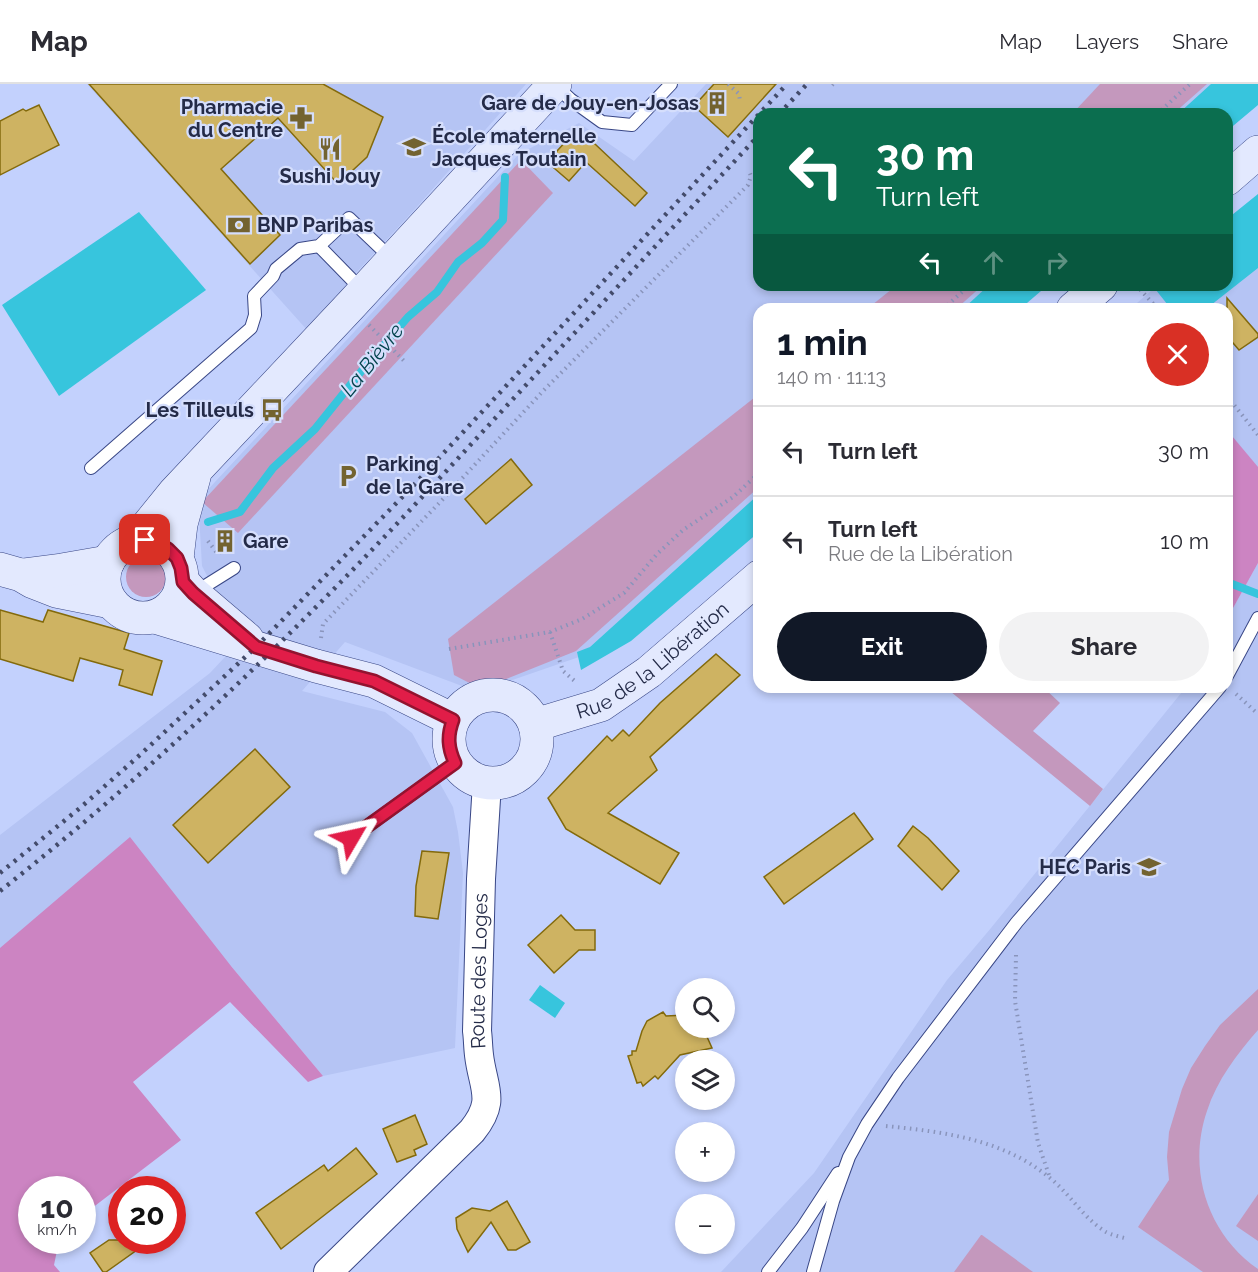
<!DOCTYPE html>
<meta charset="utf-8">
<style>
:root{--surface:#fff;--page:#f2f2f3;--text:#2b2b33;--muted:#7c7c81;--line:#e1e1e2;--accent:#111827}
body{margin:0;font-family:Raleway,sans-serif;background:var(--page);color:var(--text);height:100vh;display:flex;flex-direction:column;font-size:22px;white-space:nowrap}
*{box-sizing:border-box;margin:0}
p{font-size:20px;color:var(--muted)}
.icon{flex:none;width:33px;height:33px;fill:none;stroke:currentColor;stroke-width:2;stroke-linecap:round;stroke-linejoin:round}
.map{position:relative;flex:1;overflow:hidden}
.drawer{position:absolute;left:753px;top:219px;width:480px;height:390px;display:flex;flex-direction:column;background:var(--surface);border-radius:18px;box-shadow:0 3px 9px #0003}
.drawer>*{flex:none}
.banner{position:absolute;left:753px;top:24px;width:480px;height:183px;border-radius:18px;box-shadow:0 3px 9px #0003;background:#0b6e4f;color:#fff;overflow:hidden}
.tools{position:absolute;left:675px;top:894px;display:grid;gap:12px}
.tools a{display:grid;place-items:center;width:60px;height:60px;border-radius:50%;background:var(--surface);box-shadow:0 3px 9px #0003;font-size:30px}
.speed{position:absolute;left:18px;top:1092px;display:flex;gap:12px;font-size:30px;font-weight:700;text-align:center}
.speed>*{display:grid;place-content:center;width:78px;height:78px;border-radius:50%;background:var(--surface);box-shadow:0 3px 9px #0003;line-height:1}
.speed small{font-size:15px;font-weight:400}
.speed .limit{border:9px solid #d22;background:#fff;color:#111}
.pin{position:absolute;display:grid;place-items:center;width:51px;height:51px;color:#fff;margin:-26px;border-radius:12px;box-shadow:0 3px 9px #0006}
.me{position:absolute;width:66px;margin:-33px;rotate:54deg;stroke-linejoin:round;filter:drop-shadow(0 0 4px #0008)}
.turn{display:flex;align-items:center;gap:21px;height:126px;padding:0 24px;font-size:27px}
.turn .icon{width:78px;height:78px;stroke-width:2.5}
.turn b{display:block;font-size:42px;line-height:51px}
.lanes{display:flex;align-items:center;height:57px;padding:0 24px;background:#0003;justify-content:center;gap:30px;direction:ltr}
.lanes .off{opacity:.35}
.round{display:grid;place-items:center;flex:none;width:63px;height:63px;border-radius:32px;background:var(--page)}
.overview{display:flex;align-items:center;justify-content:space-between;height:102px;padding:0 24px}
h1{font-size:36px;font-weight:700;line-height:45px;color:var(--accent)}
.cta{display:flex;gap:12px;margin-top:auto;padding:12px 24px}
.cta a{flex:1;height:69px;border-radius:36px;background:var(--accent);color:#fff;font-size:24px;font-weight:700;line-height:69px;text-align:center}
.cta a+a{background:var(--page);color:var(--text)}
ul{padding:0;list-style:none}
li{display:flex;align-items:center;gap:18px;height:90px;padding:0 24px;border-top:2px solid var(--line)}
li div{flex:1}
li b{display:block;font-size:22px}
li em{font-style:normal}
header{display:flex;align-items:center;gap:36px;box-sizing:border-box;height:84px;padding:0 30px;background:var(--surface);border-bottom:2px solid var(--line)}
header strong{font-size:28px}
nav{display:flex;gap:33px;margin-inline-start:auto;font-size:21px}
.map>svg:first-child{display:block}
.built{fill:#b5c4f4}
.green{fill:#c498bd}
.forest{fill:#cc84c2}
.water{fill:#37c5dd}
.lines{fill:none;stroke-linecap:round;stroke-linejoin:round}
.stream{stroke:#37c5dd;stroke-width:8}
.building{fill:#ceb362;stroke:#836a0c;stroke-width:1.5}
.service-casing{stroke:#394786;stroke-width:14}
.tertiary-casing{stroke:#394786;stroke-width:30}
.secondary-casing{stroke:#394786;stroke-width:34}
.path{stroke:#8994bb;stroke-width:4;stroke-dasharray:1.5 4.5;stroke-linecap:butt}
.service{stroke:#fff;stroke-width:12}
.tertiary{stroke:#fff;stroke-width:28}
.secondary{stroke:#e3e9fe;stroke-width:33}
.rail{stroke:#434b6b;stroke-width:4.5;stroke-dasharray:3 6;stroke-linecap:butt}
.route-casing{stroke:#92132f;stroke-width:15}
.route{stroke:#e11d48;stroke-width:10}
.labels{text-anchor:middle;stroke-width:4.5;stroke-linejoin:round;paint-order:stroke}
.poi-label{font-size:20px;font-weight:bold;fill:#242b48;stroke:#d5defc;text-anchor:end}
.street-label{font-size:20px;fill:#242b48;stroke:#d5defc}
.water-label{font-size:21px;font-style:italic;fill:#04444e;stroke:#d5defc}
</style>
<header>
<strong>Map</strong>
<nav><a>Map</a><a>Layers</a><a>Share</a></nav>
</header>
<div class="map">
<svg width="1258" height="1188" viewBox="0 0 1258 1188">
<rect width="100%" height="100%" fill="#c3d1fd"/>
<g class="built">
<polygon points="87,0 526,0 415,125 355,190 308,247"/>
<polygon points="706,0 1214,0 1180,30 759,30 759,201 991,201 965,225 759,225 759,411 579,573 478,608 345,558 302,607 385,628 412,649 453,723 458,748 463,789 455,964 323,992 231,882 0,864 0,751 210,589 253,543 219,515 202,482 199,430 202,412 519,70 579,39 634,77"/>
<polygon points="1258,115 1258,425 1227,390 1227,225 1130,225 1158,201 1227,201"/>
<polygon points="1258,479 1258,1188 721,1188 814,1089 947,896 991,844 1186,603 1227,603 1227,535"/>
</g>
<g class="green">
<polygon points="1100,0 1207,0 1173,30 1072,30"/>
<polygon points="521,76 553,109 238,449 202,418"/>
<polygon points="897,201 983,201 956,225 867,225"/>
<polygon points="759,310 759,403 576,567 481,605 454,591 448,555"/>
<circle cx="146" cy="493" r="20"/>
<polygon points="945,603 1043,603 1060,619 1033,647 1103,705 1090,722"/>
<path d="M1258,905V946C1237,970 1217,996 1207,1027C1187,1085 1207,1150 1258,1185V1188H1203L1138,1143L1169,1096L1167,1073L1169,1048L1182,1005L1191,984L1205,962L1220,941Z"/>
<polygon points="1258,1110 1258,1157 1236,1142"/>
<polygon points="981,1151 982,1151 1033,1188 954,1188"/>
</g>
<g class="forest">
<polygon points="1227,346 1258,383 1258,479 1227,535"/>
<polygon points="130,753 231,882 323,992 308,998 230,918 133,998 181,1056 83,1131 82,1106 32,1106 32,1156 59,1157 54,1181 60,1188 0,1188 0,864"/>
</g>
<g class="water">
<polygon points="1211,0 1258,0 1258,21 1227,47 1227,30 1178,30"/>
<polygon points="1258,110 1258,184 1206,225 1171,225 1152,201 1227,201 1227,135"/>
<polygon points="139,128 206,206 59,312 2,221"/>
<polygon points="989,201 1048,201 1020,225 963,225"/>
<polygon points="759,410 759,448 631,557 581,586 577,568 590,563"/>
<polygon points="540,901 565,919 555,934 529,916"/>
</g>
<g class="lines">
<g class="stream">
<polyline points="208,438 240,428 273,384 315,345 368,279 408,233 437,208 458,178 482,159 503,136 505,93"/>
<polyline points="1227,498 1258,510"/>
</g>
</g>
<g class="building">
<polygon points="89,0 323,0 383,33 367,73 338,100 278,34 221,85 280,151 250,180"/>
<polygon points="714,0 776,0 728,53 694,22"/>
<polygon points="39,21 59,61 0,91 0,37 23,25 26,27"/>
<polygon points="578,44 647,109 635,122 586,78 569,97 547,78"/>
<polygon points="1227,214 1258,250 1258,253 1239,266 1227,252"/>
<polygon points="511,375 532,401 486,440 465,415"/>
<polygon points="0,526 43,538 48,526 129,549 124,565 162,577 152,611 119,601 123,586 80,574 73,597 0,575"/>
<polygon points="716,570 740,591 650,673 657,686 608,729 679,769 660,800 566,745 548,714 607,652 612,657 623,646 629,652 660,619"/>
<polygon points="255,665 290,703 208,779 173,741"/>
<polygon points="854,729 873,755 784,820 764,793"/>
<polygon points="913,742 928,754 959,787 942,806 898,762"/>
<polygon points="422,767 449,769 438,835 415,832 416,802"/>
<polygon points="561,831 575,846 595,846 595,866 579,866 554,889 528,861"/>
<polygon points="663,928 666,932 686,931 686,944 703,944 712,964 680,971 658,995 655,992 643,1002 641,998 637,999 628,972 632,971 632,967 636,967 642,947 647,937"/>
<polygon points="415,1031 427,1060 414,1066 416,1071 397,1078 383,1045"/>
<polygon points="356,1064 377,1090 281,1165 256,1129 324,1081 328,1087"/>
<polygon points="507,1117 530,1158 516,1166 508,1166 491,1138 468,1168 457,1145 456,1134 472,1124 490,1127"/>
<polygon points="109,1156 151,1156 106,1188 103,1188 90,1169"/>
</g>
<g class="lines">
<g class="service-casing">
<g id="service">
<polyline points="556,2 570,15 602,38 632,41 671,0"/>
<polyline points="319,162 363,207"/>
<polyline points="91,384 251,244 255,231 254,212 273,192 276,185 300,165 319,162 349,134 392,175"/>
<polyline points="194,509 234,484"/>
<polyline points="1227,592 1258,534"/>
<polyline points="351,754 455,679"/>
<polyline points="768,1188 802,1144 838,1089"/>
<polyline points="813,1188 833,1117 849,1073 867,1040 898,994 1017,838 1220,603"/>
</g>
</g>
<g class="tertiary-casing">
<g id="tertiary">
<path id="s1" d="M328,1188L472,1047C497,1016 483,1005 479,971C478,963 478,954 477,947L481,795L487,699"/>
</g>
</g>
<g class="secondary-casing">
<g id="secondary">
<polyline points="1227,95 1258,68"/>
<polyline points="1073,225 1101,201"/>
<circle cx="143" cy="495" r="39"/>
<polyline points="136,456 174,409 351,221 555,0"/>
<polyline points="177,474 181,440 194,393"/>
<polyline points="0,485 21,491 33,498 56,507 111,518"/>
<polyline points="23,491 62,486 108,478"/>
<polyline points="183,498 193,509 247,555"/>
<polyline points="155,533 316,582 374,597 453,636"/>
<circle cx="493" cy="655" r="44"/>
<path id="s2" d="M535,641L601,621L649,588L759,493"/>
</g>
</g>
<g class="path">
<polyline points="728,0 739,10 740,17"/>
<polyline points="832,1 833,0"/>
<polyline points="1157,30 1190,0"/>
<polyline points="1136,201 1158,225"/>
<polyline points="943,225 970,201"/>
<polyline points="369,241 406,279"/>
<polyline points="1227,312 1258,351"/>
<polyline points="208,457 217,469 221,468"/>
<polyline points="550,548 563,587 577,599"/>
<polyline points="321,554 323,540 443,415 543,307 748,101 751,92 749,87"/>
<polyline points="449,565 550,548 582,535 624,509 657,470 683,446 733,413 759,389"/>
<polyline points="1236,610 1258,630"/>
<polyline points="1016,871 1015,917 1038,1059 1050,1094"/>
<path d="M886,1042C944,1048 1003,1055 1050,1094C1070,1110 1083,1134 1106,1148C1112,1151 1121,1153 1128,1155"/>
</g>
<use href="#service" class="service"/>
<use href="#tertiary" class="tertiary"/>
<use href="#secondary" class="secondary"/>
<g class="rail">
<polyline points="779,30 807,0"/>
<polyline points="0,789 80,724 141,670 256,563 412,403 787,0"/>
<path d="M0,807C113,718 219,621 320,519C386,453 449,384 513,315C595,227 677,139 759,51"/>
</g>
</g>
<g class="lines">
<g class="route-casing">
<path id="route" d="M145,456L157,458L168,465L177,474L181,484L183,498L193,509L256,563L316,582L374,597L453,636C447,652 448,664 455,679L351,754"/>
</g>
<use href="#route" class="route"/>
</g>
<defs>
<g id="building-bare" transform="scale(1.8)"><path d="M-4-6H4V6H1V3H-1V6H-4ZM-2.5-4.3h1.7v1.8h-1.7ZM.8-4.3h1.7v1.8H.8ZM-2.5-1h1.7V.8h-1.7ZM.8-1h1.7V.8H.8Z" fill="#736330" stroke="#d5defc" stroke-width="2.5" paint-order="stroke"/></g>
<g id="pharmacy-bare" transform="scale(1.8)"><path d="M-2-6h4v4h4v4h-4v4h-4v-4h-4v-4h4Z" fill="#736330" stroke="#d5defc" stroke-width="2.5" paint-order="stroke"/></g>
<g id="school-bare" transform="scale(1.8)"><path d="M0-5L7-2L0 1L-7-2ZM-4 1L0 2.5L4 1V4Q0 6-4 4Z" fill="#736330" stroke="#d5defc" stroke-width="2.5" paint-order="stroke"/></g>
<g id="restaurant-bare" transform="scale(1.8)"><path d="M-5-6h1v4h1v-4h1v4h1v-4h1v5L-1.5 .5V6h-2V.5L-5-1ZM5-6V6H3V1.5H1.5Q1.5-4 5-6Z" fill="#736330" stroke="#d5defc" stroke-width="2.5" paint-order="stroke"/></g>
<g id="bank-bare" transform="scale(1.8)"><path d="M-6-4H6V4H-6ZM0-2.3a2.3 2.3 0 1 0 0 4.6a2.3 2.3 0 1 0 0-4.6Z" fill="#736330" stroke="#d5defc" stroke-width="2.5" paint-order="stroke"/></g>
<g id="bus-bare" transform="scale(1.8)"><path d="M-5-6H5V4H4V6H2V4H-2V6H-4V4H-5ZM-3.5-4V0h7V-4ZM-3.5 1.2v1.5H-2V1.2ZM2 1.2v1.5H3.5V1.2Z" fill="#736330" stroke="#d5defc" stroke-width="2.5" paint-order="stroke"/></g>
<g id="parking-bare" transform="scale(1.8)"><path d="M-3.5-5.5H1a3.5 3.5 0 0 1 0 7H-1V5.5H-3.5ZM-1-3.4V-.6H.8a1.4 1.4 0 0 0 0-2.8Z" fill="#736330" stroke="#d5defc" stroke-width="2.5" paint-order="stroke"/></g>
<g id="university-bare" transform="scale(1.8)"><path d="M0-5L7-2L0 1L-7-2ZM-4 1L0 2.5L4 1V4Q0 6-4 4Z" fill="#736330" stroke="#d5defc" stroke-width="2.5" paint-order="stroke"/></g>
</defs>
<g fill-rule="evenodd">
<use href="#building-bare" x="717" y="19"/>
<use href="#pharmacy-bare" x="301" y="34"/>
<use href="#school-bare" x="414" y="63"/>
<use href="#restaurant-bare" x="330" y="65"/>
<use href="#bank-bare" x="239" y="141"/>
<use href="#bus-bare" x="272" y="326"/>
<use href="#parking-bare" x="348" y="392"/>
<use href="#building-bare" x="225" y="457"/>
<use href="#university-bare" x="1149" y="783"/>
</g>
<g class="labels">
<g class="poi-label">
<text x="699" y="26">Gare de Jouy-en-Josas</text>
<text x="283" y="30">Pharmacie<tspan x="283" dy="23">du Centre</tspan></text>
<text x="432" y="59" text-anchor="start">École maternelle<tspan x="432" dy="23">Jacques Toutain</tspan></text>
<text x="330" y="99" text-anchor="middle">Sushi Jouy</text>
<text x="257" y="148" text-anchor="start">BNP Paribas</text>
<text x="254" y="333">Les Tilleuls</text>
<text x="366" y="387" text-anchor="start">Parking<tspan x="366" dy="23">de la Gare</tspan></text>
<text x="243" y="464" text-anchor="start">Gare</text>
<text x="1131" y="790">HEC Paris</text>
</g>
<g class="street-label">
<text dy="7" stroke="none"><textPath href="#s2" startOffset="136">Rue de la Libération</textPath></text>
<text dy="7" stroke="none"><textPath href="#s1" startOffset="366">Route des Loges</textPath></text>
</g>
<g class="water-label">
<text transform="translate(372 276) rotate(-51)" y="7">La Bièvre</text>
</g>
</g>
</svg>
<div class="tools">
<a><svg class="icon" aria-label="search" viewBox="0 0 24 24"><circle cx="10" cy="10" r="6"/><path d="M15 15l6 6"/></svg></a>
<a><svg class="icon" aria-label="layers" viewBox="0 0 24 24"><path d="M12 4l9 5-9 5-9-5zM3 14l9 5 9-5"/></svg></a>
<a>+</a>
<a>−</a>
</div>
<div class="speed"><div>10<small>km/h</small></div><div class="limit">20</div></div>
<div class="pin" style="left:145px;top:456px;background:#d93025"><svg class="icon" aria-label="arrive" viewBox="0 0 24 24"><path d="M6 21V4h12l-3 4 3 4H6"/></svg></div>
<svg class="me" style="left:351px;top:754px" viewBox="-20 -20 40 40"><path d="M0-17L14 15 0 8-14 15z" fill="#e11d48" stroke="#fff" stroke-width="4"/></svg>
<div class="banner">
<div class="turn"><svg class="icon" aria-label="left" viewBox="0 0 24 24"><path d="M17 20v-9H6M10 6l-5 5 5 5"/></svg><div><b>30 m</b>Turn left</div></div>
<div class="lanes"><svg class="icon" aria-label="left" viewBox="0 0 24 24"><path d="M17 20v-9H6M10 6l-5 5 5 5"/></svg><svg class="icon off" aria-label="ahead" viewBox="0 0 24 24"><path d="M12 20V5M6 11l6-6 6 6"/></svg><svg class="icon off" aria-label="right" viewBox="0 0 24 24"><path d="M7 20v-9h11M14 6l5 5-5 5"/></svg></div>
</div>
<section class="drawer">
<div class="overview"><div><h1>1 min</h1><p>140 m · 11:13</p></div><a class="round" style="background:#d93025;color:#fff"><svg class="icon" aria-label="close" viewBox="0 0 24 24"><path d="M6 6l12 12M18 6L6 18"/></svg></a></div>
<ul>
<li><svg class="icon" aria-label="left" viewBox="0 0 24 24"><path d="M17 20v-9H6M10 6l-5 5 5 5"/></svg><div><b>Turn left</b></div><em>30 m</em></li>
<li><svg class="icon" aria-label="left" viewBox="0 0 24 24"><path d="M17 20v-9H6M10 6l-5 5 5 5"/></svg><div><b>Turn left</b><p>Rue de la Libération</p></div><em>10 m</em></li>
</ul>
<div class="cta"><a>Exit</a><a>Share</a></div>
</section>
</div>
